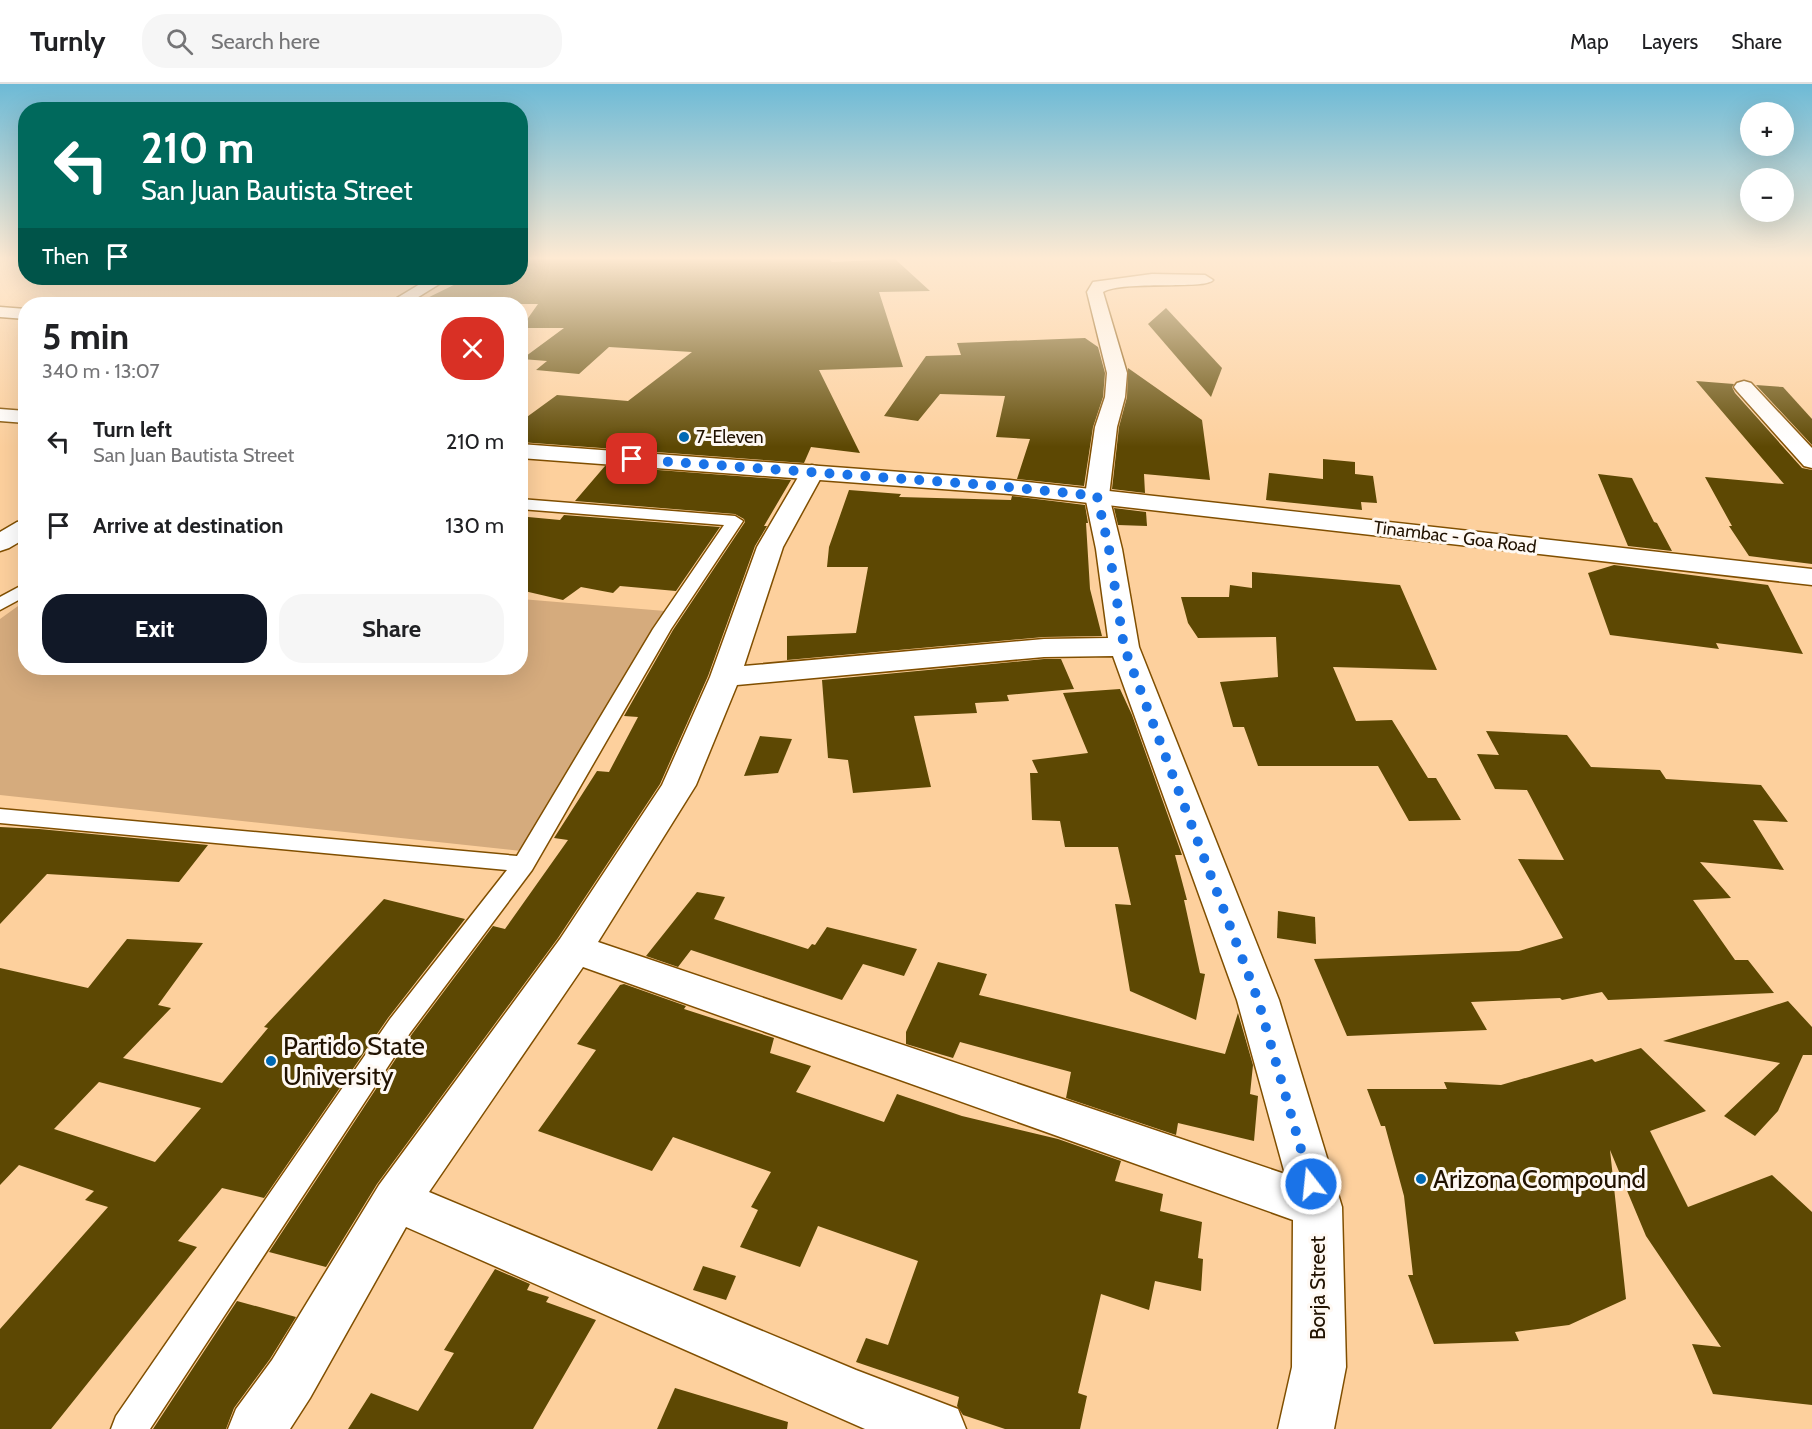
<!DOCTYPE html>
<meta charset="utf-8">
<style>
:root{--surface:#fff;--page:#f6f6f6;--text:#202124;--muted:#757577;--line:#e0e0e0;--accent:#111827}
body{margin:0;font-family:Cabin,sans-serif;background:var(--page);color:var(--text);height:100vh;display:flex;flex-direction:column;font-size:22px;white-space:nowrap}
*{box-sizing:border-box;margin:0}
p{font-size:20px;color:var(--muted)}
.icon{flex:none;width:33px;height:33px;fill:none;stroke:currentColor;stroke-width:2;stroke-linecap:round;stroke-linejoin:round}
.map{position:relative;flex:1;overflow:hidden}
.panel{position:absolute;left:18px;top:213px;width:510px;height:378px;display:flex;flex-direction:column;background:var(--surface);border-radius:24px;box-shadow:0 6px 24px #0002}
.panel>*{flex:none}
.hud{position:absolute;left:18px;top:18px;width:510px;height:183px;border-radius:24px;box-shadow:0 6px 24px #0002;background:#00695c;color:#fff;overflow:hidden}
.buttons{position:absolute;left:1740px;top:18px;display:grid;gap:12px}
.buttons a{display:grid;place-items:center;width:54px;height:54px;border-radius:50%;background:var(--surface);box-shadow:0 6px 24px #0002;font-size:30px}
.pin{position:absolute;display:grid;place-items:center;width:51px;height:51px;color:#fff;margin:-26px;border-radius:12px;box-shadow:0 3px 9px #0006}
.me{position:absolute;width:66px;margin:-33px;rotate:344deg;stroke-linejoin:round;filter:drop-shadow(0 0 4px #0008)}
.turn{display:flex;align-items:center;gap:21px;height:126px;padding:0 24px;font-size:27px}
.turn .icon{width:78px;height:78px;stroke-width:2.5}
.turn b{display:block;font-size:42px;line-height:51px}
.then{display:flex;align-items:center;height:57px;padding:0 24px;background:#0003;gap:12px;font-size:22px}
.round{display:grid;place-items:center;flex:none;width:63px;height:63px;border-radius:24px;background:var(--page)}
.headline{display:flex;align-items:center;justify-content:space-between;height:102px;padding:0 24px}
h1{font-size:36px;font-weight:700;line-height:45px}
.button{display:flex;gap:12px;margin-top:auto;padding:12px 24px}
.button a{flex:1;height:69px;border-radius:24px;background:var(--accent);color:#fff;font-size:24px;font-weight:700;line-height:69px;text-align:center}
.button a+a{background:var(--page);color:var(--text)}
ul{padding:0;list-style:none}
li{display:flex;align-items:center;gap:18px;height:84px;padding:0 24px}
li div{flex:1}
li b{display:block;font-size:22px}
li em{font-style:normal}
header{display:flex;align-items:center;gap:36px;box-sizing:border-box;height:84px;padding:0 30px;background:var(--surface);border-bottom:2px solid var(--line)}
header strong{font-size:28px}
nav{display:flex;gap:33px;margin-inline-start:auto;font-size:21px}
.search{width:420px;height:54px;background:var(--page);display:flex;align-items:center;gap:15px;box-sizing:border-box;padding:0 21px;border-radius:24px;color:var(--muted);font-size:22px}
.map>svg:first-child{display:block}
.green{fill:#d5ab7d}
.building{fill:#5d4803;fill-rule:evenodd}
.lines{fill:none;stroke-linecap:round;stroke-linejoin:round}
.service-casing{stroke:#804f00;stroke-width:3}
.minor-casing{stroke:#804f00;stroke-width:3}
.tertiary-casing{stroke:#804f00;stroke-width:3}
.secondary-casing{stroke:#804f00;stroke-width:3}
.service{fill:#fff;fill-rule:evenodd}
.minor{fill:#fff;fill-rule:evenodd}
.tertiary{fill:#fff;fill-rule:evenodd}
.secondary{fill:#fff;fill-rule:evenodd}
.route{stroke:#1a73e8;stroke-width:10;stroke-dasharray:0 18}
.poi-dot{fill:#0069b4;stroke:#fff9f3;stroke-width:2}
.labels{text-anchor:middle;stroke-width:6;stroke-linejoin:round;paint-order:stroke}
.far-poi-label{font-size:18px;fill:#211201;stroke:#fff9f3;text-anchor:start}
.far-street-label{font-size:18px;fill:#211201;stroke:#fff9f3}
.street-label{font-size:21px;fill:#211201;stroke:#fff9f3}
.near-poi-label{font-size:26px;fill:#211201;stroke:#fff9f3;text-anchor:start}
</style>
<header>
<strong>Turnly</strong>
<div class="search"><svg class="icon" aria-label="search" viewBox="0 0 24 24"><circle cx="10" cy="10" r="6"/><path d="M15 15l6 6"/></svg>Search here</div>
<nav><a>Map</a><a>Layers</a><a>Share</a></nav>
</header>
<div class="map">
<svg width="1812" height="1345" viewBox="0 0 1812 1345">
<rect width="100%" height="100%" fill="#fdd09d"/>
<polygon class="green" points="521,515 665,527 521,767 0,711 0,535 25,517 26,584 520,584"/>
<g class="building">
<polygon points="520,175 829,175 832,178 895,175 930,207 879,208 903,283 819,286 860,369 811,363 804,379 520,358 520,338 557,311 628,317 692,268 609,263 579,290 536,286 547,277 522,275 564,244 521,244 538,220 415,220 468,194 520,194"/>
<polygon points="1166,224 1222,284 1211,313 1148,240"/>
<polygon points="1085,254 1098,263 1105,289 1103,313 1093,343 1084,402 1017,395 1030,355 996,353 1005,312 940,310 918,337 884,332 926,272 961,271 957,259"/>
<polygon points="1128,284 1202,336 1210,396 1144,390 1145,409 1112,405 1119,343 1127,313"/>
<polygon points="1696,297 1734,300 1732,303 1735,309 1802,384 1812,386 1812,480 1749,472 1729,442 1732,442 1705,393 1784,400"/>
<polygon points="1756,301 1783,303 1812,335 1812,361"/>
<polygon points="1323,375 1355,378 1355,390 1373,392 1377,419 1361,418 1362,426 1266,416 1269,389 1323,395"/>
<polygon points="605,382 791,396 764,442 767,442 755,462 708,592 660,700 558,854 377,1100 326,1183 269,1168 412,950 493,842 505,845 568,756 554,754 597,687 609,688 638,633 624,632 673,546 745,438 744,435 735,430 575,417"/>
<polygon points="1598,390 1632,394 1654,438 1657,439 1672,467 1628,462"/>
<polygon points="849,406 901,410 899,413 1011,416 1012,412 1085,421 1088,439 1086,439 1090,505 1102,552 1044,553 787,576 787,552 856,549 868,483 827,483 829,463"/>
<polygon points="1114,424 1146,428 1147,442 1118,441"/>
<polygon points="564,431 720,443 676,507 620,502 613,509 581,503 563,516 520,506 520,442 528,433 560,436"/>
<polygon points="1614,481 1768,501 1803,570 1716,559 1719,565 1610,551 1588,489"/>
<polygon points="1252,488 1400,501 1437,586 1333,583 1356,637 1392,636 1428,694 1436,694 1461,736 1409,737 1378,682 1258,682 1244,643 1233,643 1220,598 1278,593 1276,553 1198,554 1188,539 1181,513 1229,513 1230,501 1252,504"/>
<polygon points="1044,575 1061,575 1074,605 1007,611 1009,617 975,619 977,629 914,632 931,703 853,709 848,676 828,674 822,596"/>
<polygon points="1120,605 1132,631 1182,771 1175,771 1187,816 1184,816 1200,889 1205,890 1196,936 1130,907 1115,820 1131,821 1118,763 1065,763 1060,737 1032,736 1030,689 1038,689 1032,676 1088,669 1063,609"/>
<polygon points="1486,647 1567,651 1591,683 1660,686 1666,695 1761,701 1788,738 1753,736 1784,786 1700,778 1731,814 1693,816 1735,876 1748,876 1774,909 1608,916 1602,908 1562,916 1560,914 1471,918 1487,946 1347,952 1314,875 1519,867 1563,854 1518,775 1564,776 1527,706 1495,705 1477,670 1499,671"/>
<polygon points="760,652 792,655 778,689 744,692"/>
<polygon points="0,743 39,745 208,761 179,798 47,790 0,840"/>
<polygon points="697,808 725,813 714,835 808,865 812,860 815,861 827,843 917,865 904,892 863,880 842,916 691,866 678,883 646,872"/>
<path d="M384,815L465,835L388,934L264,1114L222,1104L178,1157L197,1163L51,1345H0V1245L108,1123L85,1116L94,1107L19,1081L0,1101V884L88,904L127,855L203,859L158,921L171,924L123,974L222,999L268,944L264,943ZM99,998L201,1024L155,1078L54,1045Z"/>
<polygon points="1278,827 1315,833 1316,860 1277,854"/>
<polygon points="938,878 987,890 979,911 1225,970 1238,929 1253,981 1250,1010 1258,1012 1254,1057 1178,1039 1176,1051 1066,1014 1071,988 960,958 953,974 906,960 906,948"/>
<polygon points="624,900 686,922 684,925 774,954 770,969 811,982 796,1008 884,1038 897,1010 962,1032 1058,1055 1121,1077 1115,1097 1163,1110 1160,1127 1202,1138 1198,1174 1203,1175 1201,1207 1155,1197 1149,1226 1101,1210 1078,1309 1087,1312 1080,1345 1005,1345 963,1331 957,1322 959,1313 856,1278 866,1254 888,1261 918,1177 818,1142 800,1183 740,1163 758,1126 751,1123 771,1088 673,1053 652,1087 538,1047 596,966 577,960 620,901"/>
<polygon points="1788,917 1812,943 1812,971 1803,971 1778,1027 1755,1052 1724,1032 1780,979 1663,957"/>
<polygon points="1641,964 1706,1027 1650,1047 1688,1123 1772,1091 1812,1128 1812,1321 1713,1310 1692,1260 1721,1263 1646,1152 1610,1066 1626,1215 1569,1241 1515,1248 1519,1257 1434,1260 1408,1191 1413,1191 1404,1112 1385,1042 1381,1042 1367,1005 1447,1005 1444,998 1501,1001 1592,975 1595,978"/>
<polygon points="703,1182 736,1192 726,1216 693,1206"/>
<polygon points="495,1185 530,1200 527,1206 549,1213 546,1218 596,1236 533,1345 348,1345 371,1309 418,1327 454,1269 444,1266"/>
<polygon points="237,1217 296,1233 270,1275 234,1324 226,1345 153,1345"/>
<polygon points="675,1304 788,1338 787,1345 657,1345"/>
</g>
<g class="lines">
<g class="service-casing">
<g id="service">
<polygon points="520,415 735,432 743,437 671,545 532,786 410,949 150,1345 111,1345 116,1332 390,935 507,786 0,739 0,725 517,772 653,545 724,441 520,425"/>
<polygon points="26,499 26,512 0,526 0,513"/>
</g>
</g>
<g class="minor-casing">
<g id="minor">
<path d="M1152,190L1205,191L1213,196C1205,206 1124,196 1103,208L1127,289L1125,313L1117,343L1109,412L1122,465L1139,563L1279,916L1342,1123L1346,1283L1334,1345H1278L1292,1283L1293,1136L583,883L429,1108L856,1286L958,1325L966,1345H865L406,1143L310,1314L290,1345H228L236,1325L272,1276L379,1101L560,855L662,701L710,593L757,463L804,383L812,381L820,383L824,388L783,463L744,582L1044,555L1108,554L1096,465L1085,412L1095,343L1105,313L1107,289L1087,208L1093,198ZM1113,572L1237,916L1285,1090L598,858L696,701L737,601L1044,573Z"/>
<polygon points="0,223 26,225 26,235 0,233"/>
<polygon points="1744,297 1751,299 1812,364 1812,384 1804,382 1737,307 1734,303 1737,299"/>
</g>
</g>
<g class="tertiary-casing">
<g id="tertiary">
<polygon points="430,194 449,194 407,220 387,220"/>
<polygon points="26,436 26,454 9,464 0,467 0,448 17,438"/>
</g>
</g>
<g class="secondary-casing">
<g id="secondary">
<polygon points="0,325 26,327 26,339 0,337"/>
<polygon points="520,360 1010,396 1812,485 1812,501 1010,410 520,374"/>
</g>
</g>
<use href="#service" class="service"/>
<use href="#minor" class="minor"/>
<use href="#tertiary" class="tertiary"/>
<use href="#secondary" class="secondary"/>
</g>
<linearGradient id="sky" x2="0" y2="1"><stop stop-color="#6dbad6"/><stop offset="0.48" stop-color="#feead3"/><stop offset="1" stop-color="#feead3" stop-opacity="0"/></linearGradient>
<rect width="1812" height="363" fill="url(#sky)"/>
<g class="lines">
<polyline class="route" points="632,375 987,401 1097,412 1109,465 1124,563 1258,916 1311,1100"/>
</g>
<g class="poi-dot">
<circle cx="684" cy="353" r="6"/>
<circle cx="271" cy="977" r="6"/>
<circle cx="1421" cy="1095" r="6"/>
</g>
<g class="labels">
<g class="far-poi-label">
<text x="696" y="359">7-Eleven</text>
</g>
<g class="far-street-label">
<text transform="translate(1455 453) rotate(7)" y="6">Tinambac - Goa Road</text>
</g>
<g class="street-label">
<text transform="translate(1318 1204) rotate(-90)" y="7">Borja Street</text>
</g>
<g class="near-poi-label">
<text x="283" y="971">Partido State<tspan x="283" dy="30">University</tspan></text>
<text x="1433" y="1104">Arizona Compound</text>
</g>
</g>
</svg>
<div class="buttons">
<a>+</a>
<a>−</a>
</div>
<div class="pin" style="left:632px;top:375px;background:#d93025"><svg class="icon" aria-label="arrive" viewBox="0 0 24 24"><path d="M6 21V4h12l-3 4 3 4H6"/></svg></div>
<svg class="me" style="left:1311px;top:1100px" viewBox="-20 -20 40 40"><circle r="17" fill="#1a73e8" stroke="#fff" stroke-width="3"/><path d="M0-11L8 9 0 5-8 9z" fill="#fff"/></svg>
<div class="hud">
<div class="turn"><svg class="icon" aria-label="left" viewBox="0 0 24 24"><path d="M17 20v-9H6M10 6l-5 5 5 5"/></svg><div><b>210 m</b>San Juan Bautista Street</div></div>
<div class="then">Then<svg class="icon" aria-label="arrive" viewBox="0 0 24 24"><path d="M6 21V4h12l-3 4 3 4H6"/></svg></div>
</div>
<section class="panel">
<div class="headline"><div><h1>5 min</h1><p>340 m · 13:07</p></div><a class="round" style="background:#d93025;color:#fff"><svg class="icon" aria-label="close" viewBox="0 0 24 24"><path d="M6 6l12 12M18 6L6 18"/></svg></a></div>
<ul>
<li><svg class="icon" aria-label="left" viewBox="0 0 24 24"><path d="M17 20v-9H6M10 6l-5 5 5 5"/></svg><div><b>Turn left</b><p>San Juan Bautista Street</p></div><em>210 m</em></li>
<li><svg class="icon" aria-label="arrive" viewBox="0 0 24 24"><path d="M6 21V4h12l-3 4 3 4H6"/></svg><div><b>Arrive at destination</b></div><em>130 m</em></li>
</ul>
<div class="button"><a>Exit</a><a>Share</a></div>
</section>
</div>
